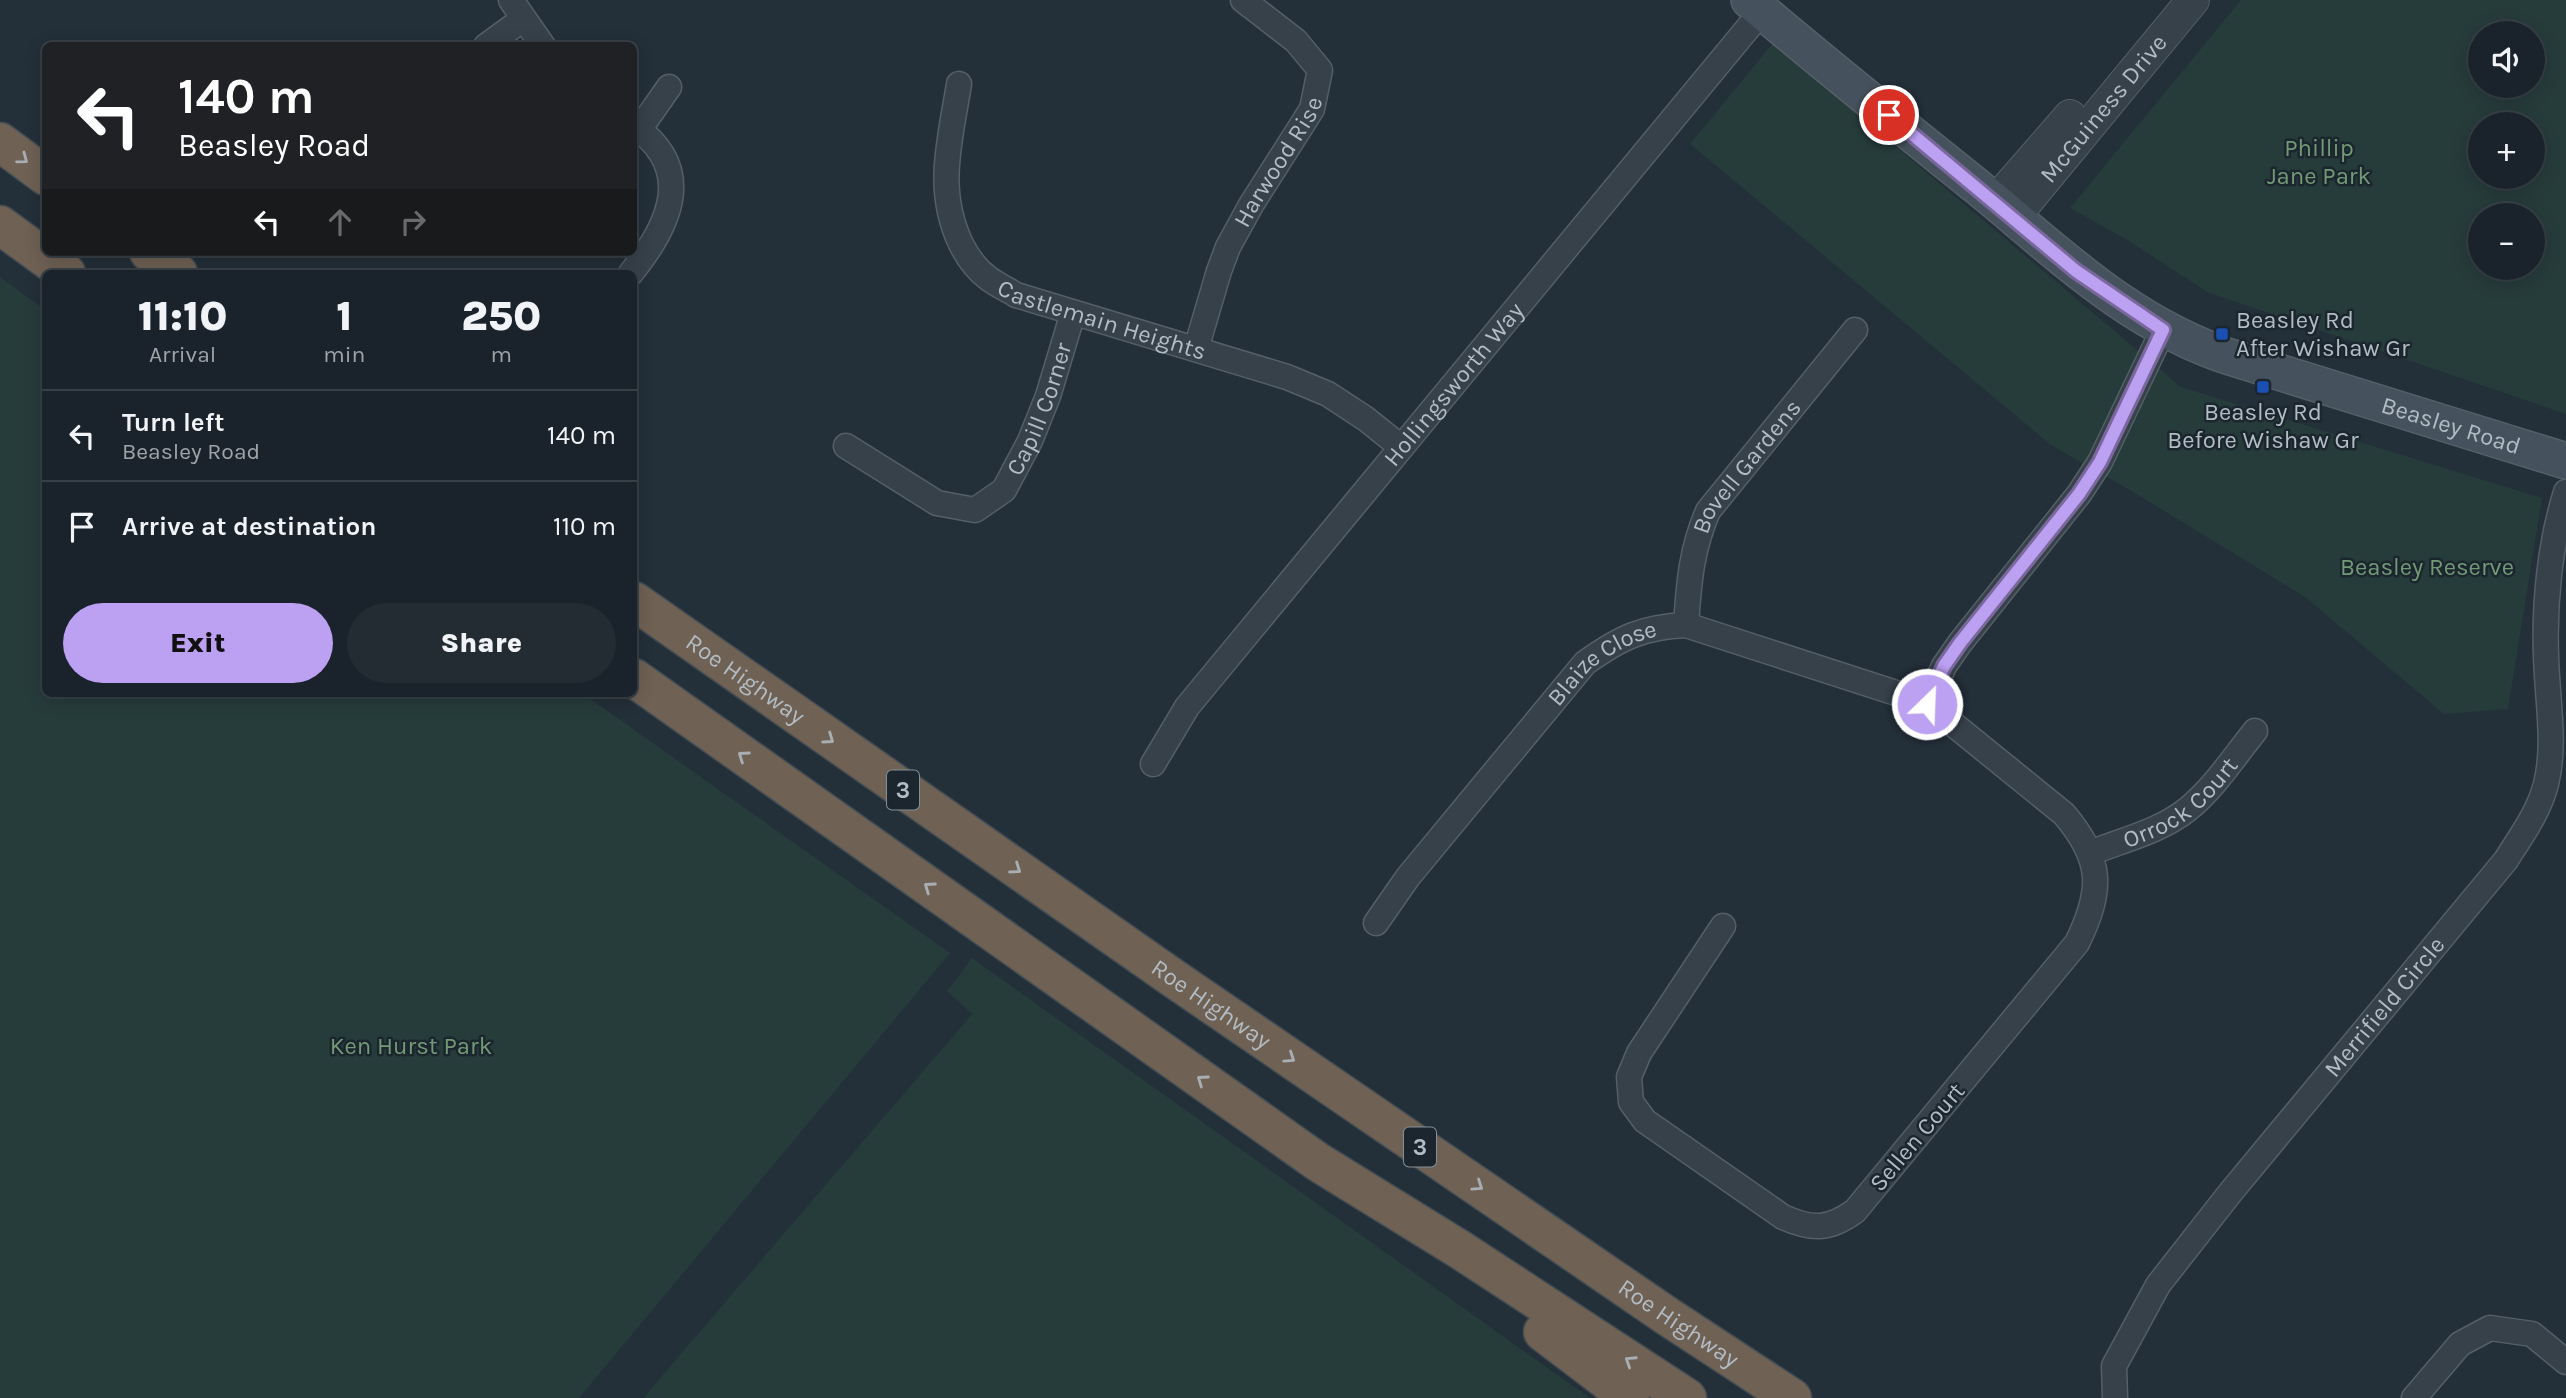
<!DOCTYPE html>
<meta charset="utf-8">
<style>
:root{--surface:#1a232b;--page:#232b33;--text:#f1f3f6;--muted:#9fa4a9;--line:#384047;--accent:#bca0f2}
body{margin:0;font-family:Karla,sans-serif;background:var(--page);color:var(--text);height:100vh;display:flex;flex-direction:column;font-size:26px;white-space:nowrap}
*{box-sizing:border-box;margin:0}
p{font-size:23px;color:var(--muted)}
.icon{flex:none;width:38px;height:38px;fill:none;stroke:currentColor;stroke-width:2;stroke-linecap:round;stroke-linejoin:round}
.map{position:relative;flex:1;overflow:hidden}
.side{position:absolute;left:42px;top:270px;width:595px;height:427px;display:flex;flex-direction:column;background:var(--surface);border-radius:10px;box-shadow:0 4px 18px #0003,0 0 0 2px var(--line)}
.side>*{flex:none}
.hud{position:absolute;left:42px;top:42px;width:595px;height:214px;border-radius:10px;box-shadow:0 4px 18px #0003,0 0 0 2px var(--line);background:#202124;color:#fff;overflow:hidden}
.tools{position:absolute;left:2468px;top:21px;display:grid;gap:14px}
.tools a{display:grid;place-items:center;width:77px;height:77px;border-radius:50%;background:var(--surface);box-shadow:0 4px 18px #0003,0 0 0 2px var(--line);font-size:35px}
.pin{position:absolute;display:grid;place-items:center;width:60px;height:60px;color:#fff;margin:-30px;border:4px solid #fff;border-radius:50%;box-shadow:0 2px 7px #0007}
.me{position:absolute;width:77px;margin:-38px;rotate:24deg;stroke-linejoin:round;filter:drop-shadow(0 0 5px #0008)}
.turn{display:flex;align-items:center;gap:24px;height:147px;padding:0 21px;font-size:32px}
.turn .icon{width:91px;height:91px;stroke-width:2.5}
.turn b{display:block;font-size:49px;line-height:60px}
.lanes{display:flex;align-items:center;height:66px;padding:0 21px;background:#0003;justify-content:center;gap:35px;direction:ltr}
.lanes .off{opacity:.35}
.eta{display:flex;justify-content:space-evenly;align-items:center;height:119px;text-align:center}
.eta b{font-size:42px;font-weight:800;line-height:49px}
.action{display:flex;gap:14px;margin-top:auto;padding:14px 21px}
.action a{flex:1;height:80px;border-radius:42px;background:var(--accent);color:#111;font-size:28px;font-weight:800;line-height:80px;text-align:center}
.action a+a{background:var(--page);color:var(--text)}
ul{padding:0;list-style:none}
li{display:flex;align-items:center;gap:21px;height:91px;padding:0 21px;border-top:2px solid var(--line)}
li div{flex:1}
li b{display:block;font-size:26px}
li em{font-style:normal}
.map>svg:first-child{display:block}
.green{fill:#263c3b;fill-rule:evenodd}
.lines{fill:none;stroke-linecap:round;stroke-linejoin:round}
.minor-casing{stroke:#555f67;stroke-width:27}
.tertiary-casing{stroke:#555f67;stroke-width:34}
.secondary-casing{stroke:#555f67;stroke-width:38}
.motorway-casing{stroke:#424c54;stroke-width:41}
.minor{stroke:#37414a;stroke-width:24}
.tertiary{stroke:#37414a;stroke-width:32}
.secondary{stroke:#45515c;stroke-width:35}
.motorway{stroke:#6f6154;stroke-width:38}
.oneway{stroke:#a8aeb4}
.route-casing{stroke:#7a689d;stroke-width:18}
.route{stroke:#bca0f2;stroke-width:12}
.transit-dot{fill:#1a4fb4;stroke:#1c262e;stroke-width:2.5}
.labels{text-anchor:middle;stroke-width:5;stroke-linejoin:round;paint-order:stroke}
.shield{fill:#1c262e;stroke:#858f98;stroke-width:2}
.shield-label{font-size:23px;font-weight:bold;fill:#b2bcc5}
.street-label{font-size:24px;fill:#b2bcc5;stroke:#1c262e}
.park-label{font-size:24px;fill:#719a75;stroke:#1c262e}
.poi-label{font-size:24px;fill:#b2bcc5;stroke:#1c262e;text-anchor:start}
</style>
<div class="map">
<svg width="2566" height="1398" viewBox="0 0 2566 1398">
<rect width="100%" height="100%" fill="#232f39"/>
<g class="green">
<path d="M2241,0H2566V414L2207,292L2129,241L2070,208ZM2480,33H2532V86H2480ZM2532,124V177H2480V124ZM2480,215H2532V268H2480Z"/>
<polygon points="1773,43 2181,387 2542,498 2508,709 2444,714 2305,597 2135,493 2051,445 1690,144"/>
<polygon points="0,277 45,310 46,693 582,693 950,953 579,1398 0,1398"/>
<polygon points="972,958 1590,1398 643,1398 972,1014 947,991"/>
</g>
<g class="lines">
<g class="minor-casing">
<g id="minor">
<polyline points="511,0 543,46"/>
<polyline points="486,46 523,19"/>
<path id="s1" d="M959,84C950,141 935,190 961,244C967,256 977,270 988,278C997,285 1007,289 1016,295L1287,377L1328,394L1366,419L1401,447"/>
<polyline points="639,130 669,87"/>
<path d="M631,273C670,225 696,169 634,126"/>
<path id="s2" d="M1196,349L1219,271L1228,247L1251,205L1312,109L1320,70L1296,41L1243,0"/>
<path id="s3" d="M846,446L937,503L975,510L1004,490L1030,441L1048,396L1073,313"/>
<path id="s4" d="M1686,625C1689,583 1691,550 1708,511L1855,330"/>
<polyline points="1927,703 1944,666 1960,643 2079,494 2100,462 2163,330"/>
<path id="s5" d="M1153,764L1187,707L1762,11"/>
<path id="s6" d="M2090,853C2123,840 2161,831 2188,809C2214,788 2234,757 2255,731"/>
<path id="s7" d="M1376,923L1408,877L1585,663C1620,638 1642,627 1686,625L1927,703L2064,814C2103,860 2103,890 2077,943L1855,1211C1829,1230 1812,1230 1783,1217L1645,1121L1631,1102L1629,1077L1639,1053L1723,926"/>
<path id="s8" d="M2115,1398L2114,1366L2158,1285L2230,1193L2506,860C2521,836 2539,812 2546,784C2556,744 2547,698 2546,656C2544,603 2550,543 2566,492"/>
<polyline points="2414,1398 2460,1344 2490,1328 2532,1334 2566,1362"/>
</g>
</g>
<g class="tertiary-casing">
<g id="tertiary">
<polyline points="1995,202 2070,116"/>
<path id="s9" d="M2013,218L2193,0"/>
</g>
</g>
<g class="secondary-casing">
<g id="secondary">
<path id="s10" d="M1749,0C1825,65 1903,127 1980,189C2059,254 2130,324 2230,357L2566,461"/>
</g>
</g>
<g class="motorway-casing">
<g id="motorway">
<polyline points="0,142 46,176"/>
<polyline points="0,225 66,273"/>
<polyline points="149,252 178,273"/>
<path id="s11" d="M634,601L1173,978L1667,1316L1792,1398"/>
<polyline points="634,678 1318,1162 1459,1249 1687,1398"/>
<polyline points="1543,1332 1630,1398"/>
</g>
</g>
<use href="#minor" class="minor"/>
<use href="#tertiary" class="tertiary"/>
<use href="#secondary" class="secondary"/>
<use href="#motorway" class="motorway"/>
</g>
<defs><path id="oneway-chevron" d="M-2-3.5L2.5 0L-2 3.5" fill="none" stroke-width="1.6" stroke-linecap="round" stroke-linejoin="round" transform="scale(1.75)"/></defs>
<g class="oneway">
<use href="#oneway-chevron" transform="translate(23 159) rotate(37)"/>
<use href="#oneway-chevron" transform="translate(829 739) rotate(35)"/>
<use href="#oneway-chevron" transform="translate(743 756) rotate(-145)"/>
<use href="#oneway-chevron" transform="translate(1016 869) rotate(35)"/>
<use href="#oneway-chevron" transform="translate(929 887) rotate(-145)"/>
<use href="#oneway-chevron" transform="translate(1290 1058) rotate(34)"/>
<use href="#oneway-chevron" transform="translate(1202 1080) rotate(-145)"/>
<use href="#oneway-chevron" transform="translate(1478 1186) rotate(34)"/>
<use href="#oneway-chevron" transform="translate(1630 1361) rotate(-147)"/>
</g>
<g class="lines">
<g class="route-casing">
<polyline id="route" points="1889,115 2076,271 2163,330 2100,462 2079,494 1960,643 1944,666 1927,704"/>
</g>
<use href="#route" class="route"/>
</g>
<g class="transit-dot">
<rect x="2215" y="327" width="14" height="14" rx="3.5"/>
<rect x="2256" y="380" width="14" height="14" rx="3.5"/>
</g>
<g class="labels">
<g class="shield">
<rect x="887" y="770.5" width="32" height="39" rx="5"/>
<rect x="1404" y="1127.5" width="32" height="39" rx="5"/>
</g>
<g class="shield-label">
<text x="903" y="798">3</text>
<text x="1420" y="1155">3</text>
</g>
<g class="street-label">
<text dy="8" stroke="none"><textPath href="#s9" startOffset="142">McGuiness Drive</textPath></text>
<text dy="8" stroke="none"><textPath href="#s2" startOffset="206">Harwood Rise</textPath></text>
<text dy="8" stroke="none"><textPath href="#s1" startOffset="329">Castlemain Heights</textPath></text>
<text dy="8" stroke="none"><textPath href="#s5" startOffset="485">Hollingsworth Way</textPath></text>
<text dy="8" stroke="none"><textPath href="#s3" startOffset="270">Capill Corner</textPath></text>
<text dy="8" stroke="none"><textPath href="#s10" startOffset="833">Beasley Road</textPath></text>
<text dy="8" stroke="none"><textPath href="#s4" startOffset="175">Bovell Gardens</textPath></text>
<text dy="8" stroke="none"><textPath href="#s7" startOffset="348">Blaize Close</textPath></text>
<text dy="8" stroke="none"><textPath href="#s11" startOffset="136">Roe Highway</textPath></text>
<text dy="8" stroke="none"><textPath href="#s6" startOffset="105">Orrock Court</textPath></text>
<text dy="8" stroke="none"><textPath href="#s11" startOffset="704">Roe Highway</textPath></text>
<text dy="8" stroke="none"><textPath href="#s8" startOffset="483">Merrifield Circle</textPath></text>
<text transform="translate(1917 1137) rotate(-50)" y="8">Sellen Court</text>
<text dy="8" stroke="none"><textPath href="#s11" startOffset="1270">Roe Highway</textPath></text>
</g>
<g class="park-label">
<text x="2319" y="156">Phillip<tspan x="2319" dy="28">Jane Park</tspan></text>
<text x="2427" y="575">Beasley Reserve</text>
<text x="411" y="1054">Ken Hurst Park</text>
</g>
<g class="poi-label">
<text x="2236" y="328">Beasley Rd<tspan x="2236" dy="28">After Wishaw Gr</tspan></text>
<text x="2263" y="420" text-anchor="middle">Beasley Rd<tspan x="2263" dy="28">Before Wishaw Gr</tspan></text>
</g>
</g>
</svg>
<div class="tools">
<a><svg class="icon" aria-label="sound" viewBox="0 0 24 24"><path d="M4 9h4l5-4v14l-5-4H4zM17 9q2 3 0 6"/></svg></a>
<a>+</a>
<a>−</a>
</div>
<div class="pin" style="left:1889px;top:115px;background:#d93025"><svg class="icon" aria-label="arrive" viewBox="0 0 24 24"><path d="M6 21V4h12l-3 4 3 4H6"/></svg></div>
<svg class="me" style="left:1927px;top:704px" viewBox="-20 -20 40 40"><circle r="17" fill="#bca0f2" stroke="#fff" stroke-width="3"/><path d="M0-11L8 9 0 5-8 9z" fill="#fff"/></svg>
<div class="hud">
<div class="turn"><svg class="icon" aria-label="left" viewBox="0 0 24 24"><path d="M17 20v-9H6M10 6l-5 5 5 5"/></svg><div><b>140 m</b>Beasley Road</div></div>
<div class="lanes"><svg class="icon" aria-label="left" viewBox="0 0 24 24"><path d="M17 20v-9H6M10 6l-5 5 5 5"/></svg><svg class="icon off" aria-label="ahead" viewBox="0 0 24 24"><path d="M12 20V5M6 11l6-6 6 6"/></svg><svg class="icon off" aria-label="right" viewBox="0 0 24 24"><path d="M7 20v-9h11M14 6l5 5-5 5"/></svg></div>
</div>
<section class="side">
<div class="eta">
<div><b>11:10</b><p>Arrival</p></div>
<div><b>1</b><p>min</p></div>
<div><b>250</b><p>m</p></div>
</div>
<ul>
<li><svg class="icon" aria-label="left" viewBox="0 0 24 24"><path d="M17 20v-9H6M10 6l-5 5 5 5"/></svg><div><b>Turn left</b><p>Beasley Road</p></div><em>140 m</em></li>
<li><svg class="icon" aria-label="arrive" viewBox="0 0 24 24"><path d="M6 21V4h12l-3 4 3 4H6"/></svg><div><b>Arrive at destination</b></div><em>110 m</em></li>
</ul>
<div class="action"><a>Exit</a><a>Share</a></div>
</section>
</div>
